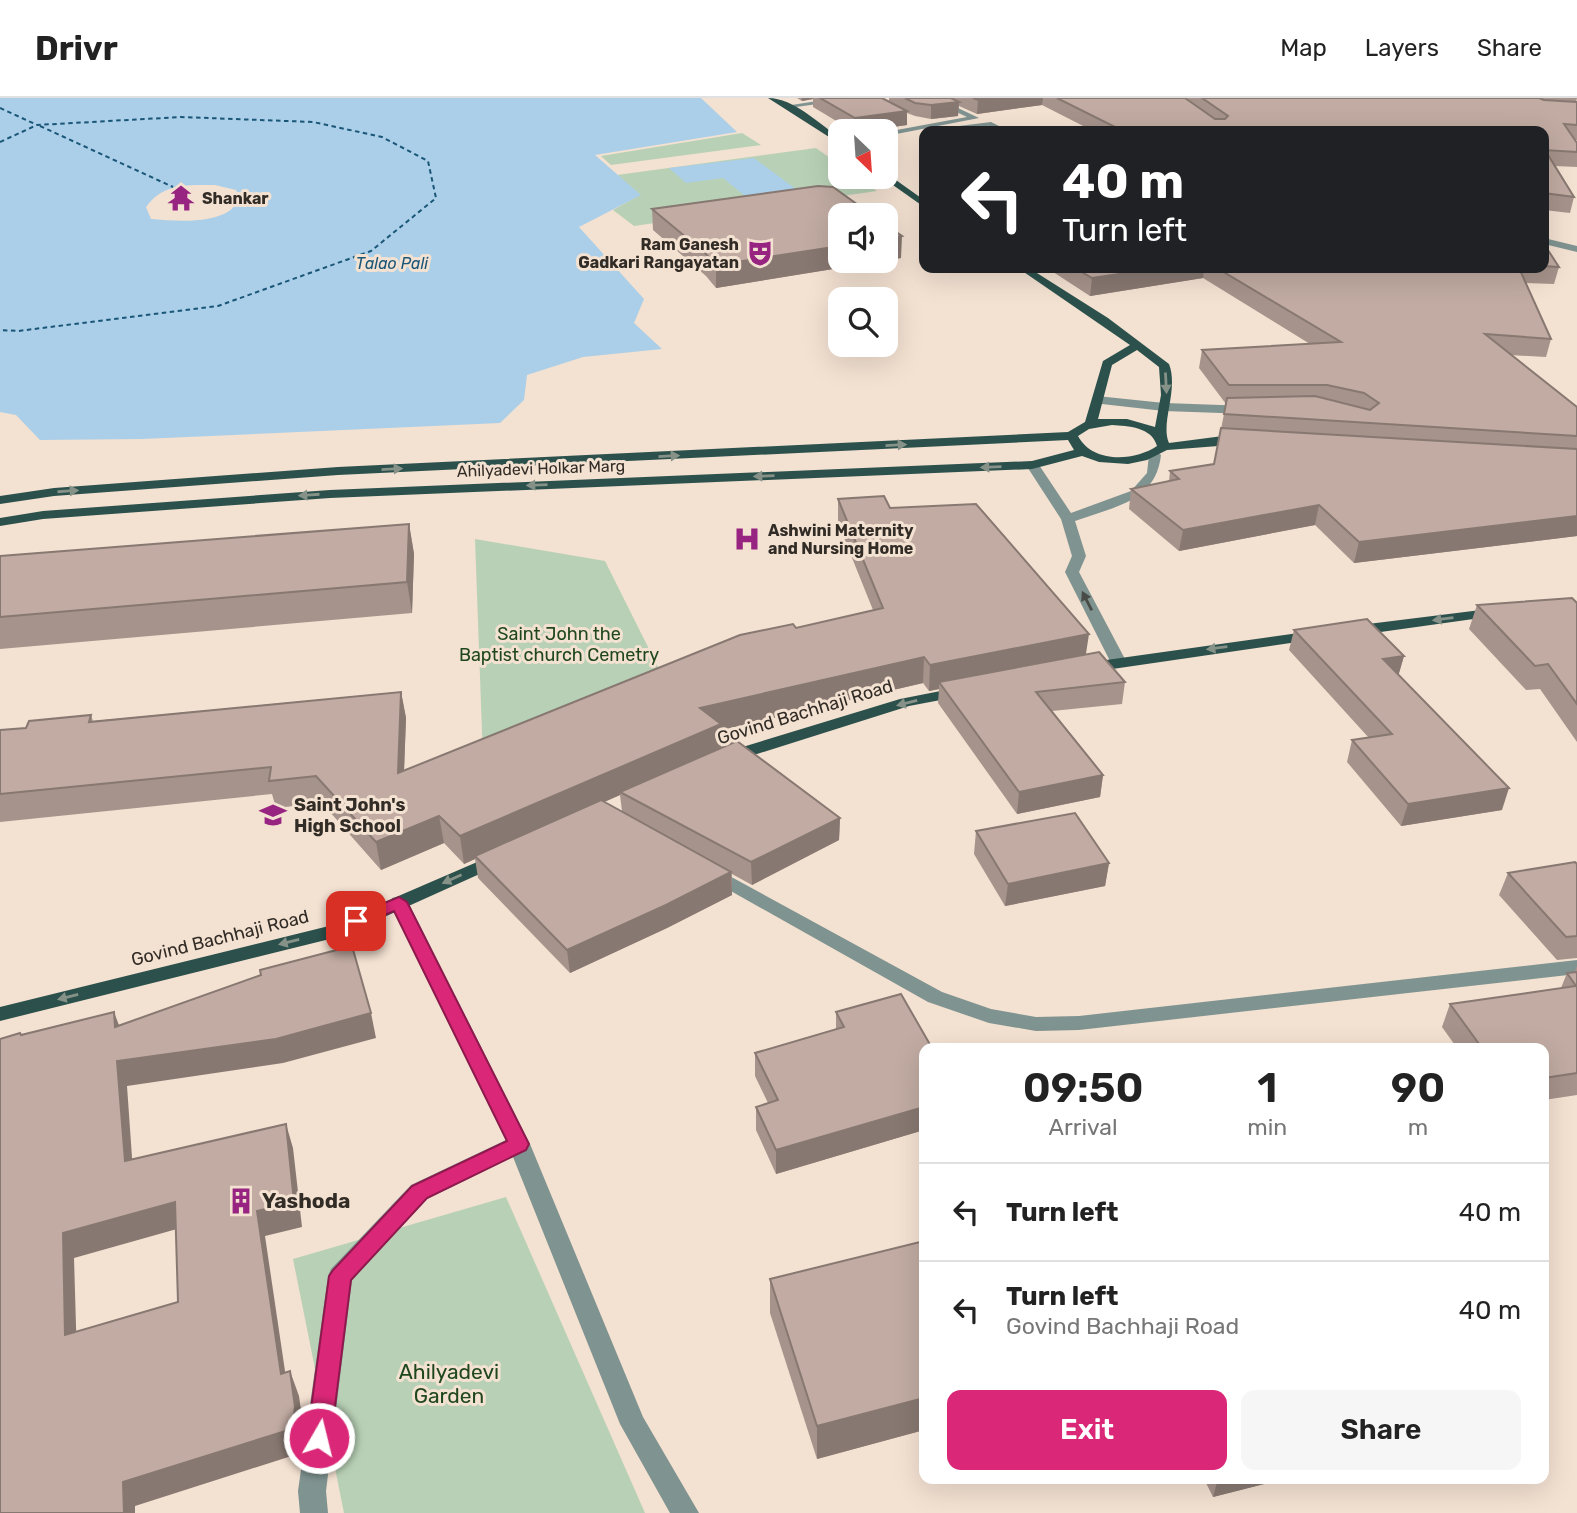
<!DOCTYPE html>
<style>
:root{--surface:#fff;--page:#f6f6f6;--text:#222;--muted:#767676;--line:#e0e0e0;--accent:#db2777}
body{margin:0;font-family:Rubik,sans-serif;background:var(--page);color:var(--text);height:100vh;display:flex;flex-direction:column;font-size:26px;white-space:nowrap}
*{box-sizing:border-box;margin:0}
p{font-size:23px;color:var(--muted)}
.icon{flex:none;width:38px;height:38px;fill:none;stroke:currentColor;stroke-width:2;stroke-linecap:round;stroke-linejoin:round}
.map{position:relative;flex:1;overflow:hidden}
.sheet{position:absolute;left:919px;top:945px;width:630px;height:441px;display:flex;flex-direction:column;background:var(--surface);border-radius:14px;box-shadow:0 7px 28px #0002}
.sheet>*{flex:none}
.banner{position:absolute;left:919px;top:28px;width:630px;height:147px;border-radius:14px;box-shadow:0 7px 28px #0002;background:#202124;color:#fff;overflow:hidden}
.needle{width:46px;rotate:155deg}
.tools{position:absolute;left:828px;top:21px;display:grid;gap:14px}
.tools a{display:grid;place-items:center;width:70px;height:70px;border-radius:14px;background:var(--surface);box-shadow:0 7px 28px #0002;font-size:35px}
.pin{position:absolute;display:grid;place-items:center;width:60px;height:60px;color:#fff;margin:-30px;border-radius:14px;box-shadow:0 4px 10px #0006}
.me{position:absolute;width:77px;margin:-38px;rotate:8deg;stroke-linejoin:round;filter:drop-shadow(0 0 5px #0008)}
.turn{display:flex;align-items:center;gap:24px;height:147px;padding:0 28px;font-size:32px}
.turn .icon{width:91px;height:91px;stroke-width:2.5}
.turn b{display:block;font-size:49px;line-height:60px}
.eta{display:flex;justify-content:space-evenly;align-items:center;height:119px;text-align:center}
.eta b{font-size:42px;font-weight:600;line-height:49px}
.cta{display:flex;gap:14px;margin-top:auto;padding:14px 28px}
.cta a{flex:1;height:80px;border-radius:14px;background:var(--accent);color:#fff;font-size:28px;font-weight:600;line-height:80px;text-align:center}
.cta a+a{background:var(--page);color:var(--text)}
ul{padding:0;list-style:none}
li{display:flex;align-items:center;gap:21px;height:98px;padding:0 28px;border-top:2px solid var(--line)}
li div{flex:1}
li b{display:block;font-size:26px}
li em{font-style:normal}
header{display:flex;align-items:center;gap:42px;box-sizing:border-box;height:98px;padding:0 35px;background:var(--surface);border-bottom:2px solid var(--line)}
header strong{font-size:33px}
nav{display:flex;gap:38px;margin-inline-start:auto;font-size:24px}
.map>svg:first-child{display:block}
.green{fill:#b8d1b6}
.water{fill:#abcfe8;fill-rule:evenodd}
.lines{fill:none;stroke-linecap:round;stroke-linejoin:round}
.ferry{stroke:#1a5678;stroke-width:2;stroke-dasharray:4.5 3.5;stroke-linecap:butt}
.minor{fill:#7f9390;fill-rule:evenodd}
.major{fill:#2c514c;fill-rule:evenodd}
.wall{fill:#a6938b;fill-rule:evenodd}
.shaded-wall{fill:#877871}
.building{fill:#c1aba2;stroke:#877871;stroke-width:2;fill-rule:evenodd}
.oneway{fill:#869288}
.oneway2{fill:#494b46}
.route{fill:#db2777;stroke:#8e194d;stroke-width:2}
.labels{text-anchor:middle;stroke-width:6;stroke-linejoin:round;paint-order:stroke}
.far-poi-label{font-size:16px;font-weight:bold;fill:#322c26;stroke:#f3e1d1;text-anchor:start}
.far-water-label{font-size:16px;font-style:italic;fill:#1a5678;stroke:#f3e1d1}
.far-street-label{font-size:16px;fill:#322c26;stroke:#f3e1d1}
.park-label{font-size:18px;fill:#1f471d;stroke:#f3e1d1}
.street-label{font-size:18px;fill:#322c26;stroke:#f3e1d1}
.poi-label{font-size:18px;font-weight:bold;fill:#322c26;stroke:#f3e1d1;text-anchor:start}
.near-poi-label{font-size:21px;font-weight:bold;fill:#322c26;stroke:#f3e1d1;text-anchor:start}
.near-park-label{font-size:21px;fill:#1f471d;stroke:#f3e1d1}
</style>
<header>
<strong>Drivr</strong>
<nav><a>Map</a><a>Layers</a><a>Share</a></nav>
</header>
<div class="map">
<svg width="1577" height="1415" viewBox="0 0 1577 1415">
<rect width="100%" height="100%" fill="#f3e1d1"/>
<g class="green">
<polygon points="742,35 761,47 611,67 601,58"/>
<polygon points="816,50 840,67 840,79 857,79 877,93 634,128 613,112 640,97 617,77"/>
<polygon points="475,441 605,463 668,589 483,661"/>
<polygon points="506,1099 645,1415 344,1415 293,1161"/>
</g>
<g class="water">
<path d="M0,0H701L737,34L595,57L641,97L579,129L644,201L634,225L662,251L583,259L527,277L524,302L500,325L142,341L40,342L16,317L0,314ZM215,87L236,92L240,101C237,104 233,111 229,113C209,126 174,123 151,121L146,109C163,85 188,87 215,87Z"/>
<polygon points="754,60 796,91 745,98 723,80 686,85 669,70"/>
</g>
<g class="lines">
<g class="ferry">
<polyline points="0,10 35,26"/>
<polyline points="40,28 173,89"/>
<polyline points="0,44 37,27 181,19 313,24 382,39 428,63 436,100 371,153 218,208 18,233 0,232"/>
</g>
<g class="minor">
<polygon points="837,0 860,0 789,10 785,8"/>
<polygon points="927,0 937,0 979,20 886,38 886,34 967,19"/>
<path d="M991,24L1009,33C1001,33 998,31 991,29C980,26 969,32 959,28Z"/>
<polygon points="1544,140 1577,148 1577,154 1544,146"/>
<polygon points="1097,298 1164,305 1249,308 1255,312 1249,316 1164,313 1093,305 1093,299"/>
<path d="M1155,353L1161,357C1156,404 1113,409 1075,423L1086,458L1079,474L1126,563L1118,568L1110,563L1065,474L1072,458L1061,421L1026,367L1032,363L1037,364L1071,415L1131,393L1147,375L1149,357Z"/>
<polygon points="713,769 942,894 991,911 1036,919 1079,918 1577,862 1577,876 1079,932 1036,933 989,925 928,904 706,779 704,775 706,771"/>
<polygon points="399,798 406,800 408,804 530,1046 643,1319 699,1415 670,1415 620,1326 513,1059 427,1101 352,1182 326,1393 328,1415 300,1415 298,1393 328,1178 331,1171 411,1087 506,1042 390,804 392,800"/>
</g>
<g class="major">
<path d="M768,0C794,0 819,26 840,40V46Z"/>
<polygon points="886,75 924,102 924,109 883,80"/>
<path d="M1018,170H1029L1108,220L1169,266C1179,292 1160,325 1169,345L1223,338L1244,340V346L1167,352L1147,362L1128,366L1099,364L1082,358L1032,371L330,400L43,421L0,428V420L43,413L330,392L1032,363L1074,352L1068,342L338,377L54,398L0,406V398L54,390L338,369L1068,334L1085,324L1103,263L1130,247ZM1137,252L1159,269L1161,297L1155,329L1127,321H1098L1112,267ZM1112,327C1128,328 1152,329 1157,348C1135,363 1093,366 1078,338L1089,331Z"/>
<polygon points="1497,510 1504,514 1502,517 1352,538 1344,533 1352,528"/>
<polygon points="1313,533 1321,538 1318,541 1085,575 1077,570 1085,565"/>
<polygon points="961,589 967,591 969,594 967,597 909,608 735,663 723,663 721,659 723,655 900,601"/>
<polygon points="498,755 504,757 507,761 504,765 342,838 0,923 0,909 329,828"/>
</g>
</g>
<g class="wall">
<polygon points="797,0 882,0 889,3 889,0 1577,0 1576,4 1577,4 1577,42 1574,42 1577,45 1577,69 1555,68 1574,99 1570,115 1544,112 1544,33 1093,33 1042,7 977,16 959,8 958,18 931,21 915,18 907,15 907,27 864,33 853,33 813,9 813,1 802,3"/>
<polygon points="652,111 901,160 716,190 706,178 653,132"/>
<polygon points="1544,146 1559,169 1554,186 1526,185 1551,241 1546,259 1510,257 1577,309 1577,438 1354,465 1315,427 1179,453 1129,411 1131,391 1169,383 1170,373 1214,366 1226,306 1199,270 1202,252 1310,246 1203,180 1090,198 1047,170 1544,170"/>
<path d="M838,401L890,410L1086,556L1125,584L1122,606L1052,613L1103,677L1100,699L1017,716L938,605L939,591L929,593L923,585L721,632V649L840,720L839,742L752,787L732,776V797L667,830L570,875L478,780L475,761L464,766L444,745L381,772L322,705L276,710L272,696L0,724V632L26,630L91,617L93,623L401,594L406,620L404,672L796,530L873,512L838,425ZM620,697L622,713L604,704Z"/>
<polygon points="409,426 414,456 412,515 0,551 0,458"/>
<polygon points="1577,505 1577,644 1540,591 1526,592 1469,531 1477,507"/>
<polygon points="1294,532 1404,558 1398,577 1502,712 1401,728 1347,664 1352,642 1369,640 1289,552"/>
<polygon points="976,733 1109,765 1105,788 1005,808 974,756"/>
<polygon points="1577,766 1577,860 1557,862 1499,797 1508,775"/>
<polygon points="1577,868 1577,997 1544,1002 1544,950 1457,950 1442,929 1450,906 1561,890 1567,875 1574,875"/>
<polygon points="836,914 924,950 924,1032 776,1076 756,1032 756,1009 768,1005 755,978 755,955 836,932"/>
<polygon points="924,1143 924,1332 817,1361 770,1215 770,1181"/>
<polygon points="1204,1381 1284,1381 1213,1399"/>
</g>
<g class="shaded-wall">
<polygon points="802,0 813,0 813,1 802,3"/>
<polygon points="994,0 1043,0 1042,7 977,16 978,2"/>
<polygon points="959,4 958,18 931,21 931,7"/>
<polygon points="907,13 907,27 864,33 855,33 855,20"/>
<polygon points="1480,29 1479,33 1441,33"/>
<polygon points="902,138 901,160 716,190 716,167 840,148 840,163 886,163 886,141"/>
<polygon points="1160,170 1204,170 1203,180 1090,198 1092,180"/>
<polygon points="1319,407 1315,427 1179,453 1183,432"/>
<polygon points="1577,418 1577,438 1354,465 1359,444"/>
<polygon points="409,426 414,456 412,515 407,484"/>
<polygon points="1089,536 1085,562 939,584 939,591 929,593 930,567"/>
<polygon points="1404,558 1398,579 1383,561"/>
<polygon points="924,559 923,585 721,632 721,652 620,694 620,697 477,760 475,758 475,761 464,766 460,738 700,610"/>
<polygon points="401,594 406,620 403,701 398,675"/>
<polygon points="1103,677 1100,699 1017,716 1019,694"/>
<polygon points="1509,690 1502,712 1401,728 1408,706"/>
<polygon points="439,718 444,745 381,772 376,744"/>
<polygon points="840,720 839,742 752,787 751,764"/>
<polygon points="1109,765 1105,788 1005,808 1008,786"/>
<polygon points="731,774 732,797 667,830 570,875 567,852"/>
<polygon points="114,914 123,938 115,929"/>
<polygon points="371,915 376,940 283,965 127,988 134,1088 125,1063 117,963"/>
<polygon points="924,1009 924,1032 776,1076 776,1052"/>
<polygon points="286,1026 293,1050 302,1129 265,1138 289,1300 281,1276 257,1113"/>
<polygon points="175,1104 184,1129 74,1160 77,1262 65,1237 63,1135"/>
<polygon points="290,1273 299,1298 304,1333 301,1355 135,1408 135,1415 124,1415 123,1384"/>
<polygon points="924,1300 924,1332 817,1361 817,1328"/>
<polygon points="1218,1381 1284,1381 1213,1399"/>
</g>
<g class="building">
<polygon points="820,0 882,0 907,13 855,20"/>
<polygon points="905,0 951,0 959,4 931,7 915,5"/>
<polygon points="973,0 994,0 978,2"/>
<polygon points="1057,0 1185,0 1215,21 1225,21 1228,18 1202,0 1539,0 1544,2 1577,4 1577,27 1564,26 1577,45 1577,54 1545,52 1574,99 1544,95 1544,33 1480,33 1480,29 1441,33 1123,33"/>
<polygon points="818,88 833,89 872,117 840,117 840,148 716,167 705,155 652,111"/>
<polygon points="886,127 902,138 886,141"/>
<polygon points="1544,146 1559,169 1544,168"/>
<polygon points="1075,170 1160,170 1092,180"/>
<polygon points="1217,170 1519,170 1551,241 1485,236 1577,309 1577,338 1224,316 1227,300 1315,298 1370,312 1379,305 1364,295 1327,287 1229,287 1202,252 1341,244"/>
<polygon points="1221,330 1577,351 1577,418 1359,444 1319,407 1183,432 1131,391 1179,381 1170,373 1214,366"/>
<polygon points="884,398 890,410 976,406 1089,536 930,567 924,559 700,610 721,626 460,738 439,718 376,744 316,678 269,683 271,669 0,696 0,632 26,630 29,623 91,617 89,624 401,594 398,675 740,537 793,526 796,530 883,510 838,401"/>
<polygon points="409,426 407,484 0,519 0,458"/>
<polygon points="1572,500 1577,505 1577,606 1548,566 1535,568 1477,507"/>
<polygon points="1367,521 1404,558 1383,561 1509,690 1408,706 1352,642 1392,636 1294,532"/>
<polygon points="1099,554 1125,584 1036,594 1103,677 1019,694 939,584"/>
<polygon points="737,643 840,720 751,764 620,694"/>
<polygon points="601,702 731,774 666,807 567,852 475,758"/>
<polygon points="1075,715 1109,765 1008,786 976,733"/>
<polygon points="1575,764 1577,766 1577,838 1566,839 1508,775"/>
<path d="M352,848L371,915L276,941L117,963L125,1063L286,1026L294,1104L257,1113L281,1276L290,1273L295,1309L292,1331L123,1384L124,1415H0V941L20,935L21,937L114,914L115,929L261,877L260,872ZM175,1104L178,1204L65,1237L63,1135Z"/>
<polygon points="1577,874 1577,975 1544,980 1544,950 1482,950 1450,906 1576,888 1567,875"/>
<polygon points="901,896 932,950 924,950 924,1009 776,1052 756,1009 778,1002 755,955 844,929 836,914"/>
<polygon points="924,1143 924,1300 817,1328 770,1181"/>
</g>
<defs><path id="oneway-solid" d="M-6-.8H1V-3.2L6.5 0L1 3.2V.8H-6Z" transform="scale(1.75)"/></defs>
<g class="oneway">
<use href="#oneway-solid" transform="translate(1166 285) rotate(87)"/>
<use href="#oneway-solid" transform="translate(896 347) rotate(-3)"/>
<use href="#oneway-solid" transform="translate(669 358) rotate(-3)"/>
<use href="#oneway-solid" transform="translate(991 369) rotate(178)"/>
<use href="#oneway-solid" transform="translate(392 371) rotate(-3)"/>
<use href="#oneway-solid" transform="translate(764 378) rotate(178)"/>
<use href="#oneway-solid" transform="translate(537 387) rotate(178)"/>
<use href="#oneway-solid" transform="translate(68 393) rotate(-4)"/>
<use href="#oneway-solid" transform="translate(309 397) rotate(176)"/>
<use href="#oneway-solid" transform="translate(1443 521) rotate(173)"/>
<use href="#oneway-solid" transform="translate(1217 550) rotate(173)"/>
<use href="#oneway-solid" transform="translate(907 605) rotate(166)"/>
<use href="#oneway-solid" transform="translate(452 781) rotate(156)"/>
<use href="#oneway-solid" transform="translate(289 844) rotate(166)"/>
<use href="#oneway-solid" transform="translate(68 899) rotate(166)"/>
</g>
<use class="oneway2" href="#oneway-solid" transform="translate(1087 503) rotate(-117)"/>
<polygon class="route" points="399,799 407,804 529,1046 526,1052 427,1100 351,1182 331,1340 328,1347 319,1351 311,1347 307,1340 329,1178 333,1172 412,1088 507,1043 394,813 356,829 348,823 350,819"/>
<defs>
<g id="temple-bare" transform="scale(2.1)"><path d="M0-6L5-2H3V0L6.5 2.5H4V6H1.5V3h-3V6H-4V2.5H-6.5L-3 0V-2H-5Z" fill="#972481" stroke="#f3e1d1" stroke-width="2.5" paint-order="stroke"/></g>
<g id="theatre-bare" transform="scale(2.1)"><path d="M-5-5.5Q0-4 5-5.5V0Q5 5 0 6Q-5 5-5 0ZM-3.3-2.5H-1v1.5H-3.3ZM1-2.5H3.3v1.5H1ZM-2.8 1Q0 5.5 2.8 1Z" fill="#972481" stroke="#f3e1d1" stroke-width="2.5" paint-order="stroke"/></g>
<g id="hospital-bare" transform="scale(2.1)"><path d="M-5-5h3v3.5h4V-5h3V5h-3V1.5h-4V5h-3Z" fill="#972481" stroke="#f3e1d1" stroke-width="2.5" paint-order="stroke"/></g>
<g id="school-bare" transform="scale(2.1)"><path d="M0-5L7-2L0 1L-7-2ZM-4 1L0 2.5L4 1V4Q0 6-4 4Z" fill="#972481" stroke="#f3e1d1" stroke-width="2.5" paint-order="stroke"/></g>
<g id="building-bare" transform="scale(2.1)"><path d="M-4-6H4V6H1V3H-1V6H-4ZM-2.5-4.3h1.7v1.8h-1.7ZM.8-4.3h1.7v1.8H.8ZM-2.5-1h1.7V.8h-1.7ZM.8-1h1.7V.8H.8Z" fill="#972481" stroke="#f3e1d1" stroke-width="2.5" paint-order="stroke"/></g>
</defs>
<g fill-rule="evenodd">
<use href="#temple-bare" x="181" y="100"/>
<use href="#theatre-bare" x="760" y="155"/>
<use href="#hospital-bare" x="747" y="441"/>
<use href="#school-bare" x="273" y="717"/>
<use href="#building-bare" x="241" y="1103"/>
</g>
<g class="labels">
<g class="far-poi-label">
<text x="202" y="106">Shankar</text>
<text x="739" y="152" text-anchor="end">Ram Ganesh<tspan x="739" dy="18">Gadkari Rangayatan</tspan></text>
<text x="768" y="438">Ashwini Maternity<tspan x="768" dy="18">and Nursing Home</tspan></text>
</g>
<g class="far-water-label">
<text x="392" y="171">Talao Pali</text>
</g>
<g class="far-street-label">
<text transform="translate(541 370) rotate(-2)" y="6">Ahilyadevi Holkar Marg</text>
</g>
<g class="park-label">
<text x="559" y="542">Saint John the<tspan x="559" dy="21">Baptist church Cemetry</tspan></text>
</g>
<g class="street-label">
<text transform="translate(805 614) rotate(-17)" y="6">Govind Bachhaji Road</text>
<text transform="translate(220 840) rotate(-14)" y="6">Govind Bachhaji Road</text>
</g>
<g class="poi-label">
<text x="294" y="713">Saint John's<tspan x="294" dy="21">High School</tspan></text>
</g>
<g class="near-poi-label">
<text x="262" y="1110">Yashoda</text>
</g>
<g class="near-park-label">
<text x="449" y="1281">Ahilyadevi<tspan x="449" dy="24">Garden</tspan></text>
</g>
</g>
</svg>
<div class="tools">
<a><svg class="needle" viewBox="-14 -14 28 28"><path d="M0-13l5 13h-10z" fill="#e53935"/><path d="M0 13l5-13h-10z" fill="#767676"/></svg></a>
<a><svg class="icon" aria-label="sound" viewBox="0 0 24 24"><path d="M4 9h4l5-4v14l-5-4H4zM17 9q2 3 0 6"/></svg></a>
<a><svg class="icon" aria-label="search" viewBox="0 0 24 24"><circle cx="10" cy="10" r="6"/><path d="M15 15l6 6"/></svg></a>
</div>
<div class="pin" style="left:356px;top:823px;background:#d93025"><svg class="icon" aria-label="arrive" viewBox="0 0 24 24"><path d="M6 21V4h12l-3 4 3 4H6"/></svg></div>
<svg class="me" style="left:319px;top:1340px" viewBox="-20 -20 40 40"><circle r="17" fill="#db2777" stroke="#fff" stroke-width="3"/><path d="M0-11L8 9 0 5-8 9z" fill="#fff"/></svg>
<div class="banner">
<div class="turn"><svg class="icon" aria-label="left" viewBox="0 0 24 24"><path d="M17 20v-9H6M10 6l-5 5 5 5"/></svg><div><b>40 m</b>Turn left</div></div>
</div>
<section class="sheet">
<div class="eta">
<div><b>09:50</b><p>Arrival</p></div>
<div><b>1</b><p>min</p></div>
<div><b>90</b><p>m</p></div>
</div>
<ul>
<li><svg class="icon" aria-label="left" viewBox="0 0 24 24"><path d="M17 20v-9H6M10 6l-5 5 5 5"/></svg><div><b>Turn left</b></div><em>40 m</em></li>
<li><svg class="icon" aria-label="left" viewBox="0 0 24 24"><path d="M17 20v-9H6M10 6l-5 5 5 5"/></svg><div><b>Turn left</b><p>Govind Bachhaji Road</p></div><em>40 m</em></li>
</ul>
<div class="cta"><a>Exit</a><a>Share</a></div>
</section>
</div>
